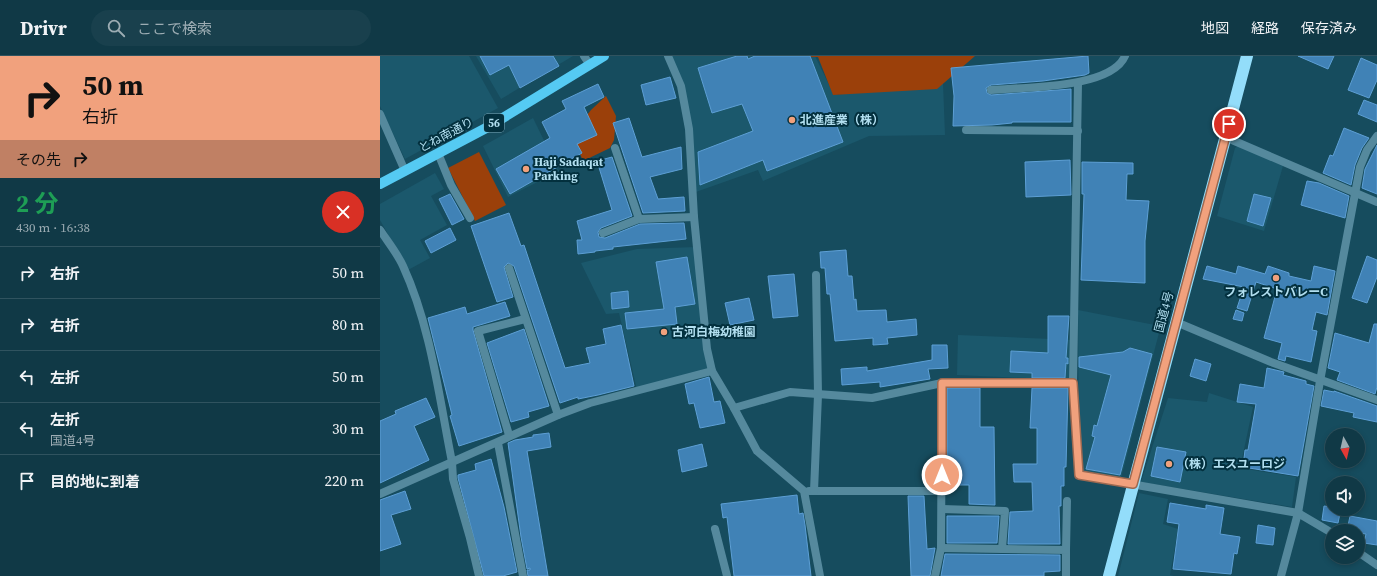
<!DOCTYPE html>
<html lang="ja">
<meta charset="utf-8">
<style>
:root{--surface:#103946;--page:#19404d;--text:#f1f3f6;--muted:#9cacb3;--line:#30535f}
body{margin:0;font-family:"Source Serif 4","Noto Sans JP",serif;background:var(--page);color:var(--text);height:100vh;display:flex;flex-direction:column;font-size:15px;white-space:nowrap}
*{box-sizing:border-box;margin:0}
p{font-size:13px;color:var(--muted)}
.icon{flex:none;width:22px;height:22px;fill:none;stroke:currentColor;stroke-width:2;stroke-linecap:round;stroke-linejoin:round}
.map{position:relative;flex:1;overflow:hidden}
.details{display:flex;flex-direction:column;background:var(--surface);width:380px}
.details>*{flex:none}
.top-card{background:#f1a17d;color:#111;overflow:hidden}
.needle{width:26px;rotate:172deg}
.tools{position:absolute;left:945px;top:372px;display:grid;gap:8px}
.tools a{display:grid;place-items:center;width:40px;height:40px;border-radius:50%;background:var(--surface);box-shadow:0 2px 6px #0003,0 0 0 1px var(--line);font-size:20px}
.pin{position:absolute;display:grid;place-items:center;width:34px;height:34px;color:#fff;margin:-17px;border:2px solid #fff;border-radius:50%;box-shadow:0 1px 4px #0007}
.me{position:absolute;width:44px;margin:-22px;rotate:0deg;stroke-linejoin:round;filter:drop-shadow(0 0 3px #0008)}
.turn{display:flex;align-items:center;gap:14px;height:84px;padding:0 16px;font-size:18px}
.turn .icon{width:52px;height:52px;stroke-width:2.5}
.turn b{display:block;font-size:28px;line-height:34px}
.then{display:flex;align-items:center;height:38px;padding:0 16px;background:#0003;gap:8px;font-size:15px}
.round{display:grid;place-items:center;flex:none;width:42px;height:42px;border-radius:21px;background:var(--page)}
.overview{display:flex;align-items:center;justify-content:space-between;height:68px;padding:0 16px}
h1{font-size:24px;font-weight:700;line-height:30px;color:#1e9e55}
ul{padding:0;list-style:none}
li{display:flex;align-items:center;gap:12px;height:52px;padding:0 16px;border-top:1px solid var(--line)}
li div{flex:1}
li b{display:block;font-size:15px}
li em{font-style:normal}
header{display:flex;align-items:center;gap:24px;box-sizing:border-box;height:56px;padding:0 20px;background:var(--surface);border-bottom:1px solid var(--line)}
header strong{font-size:19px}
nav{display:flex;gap:22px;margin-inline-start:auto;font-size:14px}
.search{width:280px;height:36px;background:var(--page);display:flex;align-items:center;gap:10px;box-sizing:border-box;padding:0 14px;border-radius:22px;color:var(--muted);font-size:15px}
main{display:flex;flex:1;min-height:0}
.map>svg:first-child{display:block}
.built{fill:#1b586c}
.green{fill:#9b400a}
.building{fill:#4082b6;stroke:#5d9fd5}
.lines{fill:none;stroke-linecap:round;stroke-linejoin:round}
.street{stroke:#55899d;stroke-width:8}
.primary{stroke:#55caf3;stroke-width:10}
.highway{stroke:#93ddfa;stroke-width:12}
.route-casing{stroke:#9d6951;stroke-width:10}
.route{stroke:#f1a17d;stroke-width:7}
.poi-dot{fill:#f1a17d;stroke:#03303e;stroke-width:1.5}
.labels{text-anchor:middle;stroke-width:4;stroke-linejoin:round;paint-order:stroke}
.shield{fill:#03303e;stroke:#7eaabb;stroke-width:1}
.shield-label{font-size:11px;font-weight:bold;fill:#b2dff0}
.poi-label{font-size:12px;font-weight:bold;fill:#b2dff0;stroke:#03303e;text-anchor:start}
.street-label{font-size:12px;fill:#b2dff0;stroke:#03303e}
</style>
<header>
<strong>Drivr</strong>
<div class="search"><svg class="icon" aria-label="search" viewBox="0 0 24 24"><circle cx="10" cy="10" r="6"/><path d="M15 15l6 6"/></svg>ここで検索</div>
<nav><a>地図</a><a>経路</a><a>保存済み</a></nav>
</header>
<main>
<section class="details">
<div class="top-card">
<div class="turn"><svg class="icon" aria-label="right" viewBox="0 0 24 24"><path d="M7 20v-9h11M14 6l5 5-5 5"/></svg><div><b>50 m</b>右折</div></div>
<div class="then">その先<svg class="icon" aria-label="right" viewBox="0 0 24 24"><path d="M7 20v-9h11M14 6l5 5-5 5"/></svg></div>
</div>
<div class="overview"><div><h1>2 分</h1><p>430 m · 16:38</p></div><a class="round" style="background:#d93025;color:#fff"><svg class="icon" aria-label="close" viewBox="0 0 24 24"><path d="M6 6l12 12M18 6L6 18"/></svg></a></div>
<ul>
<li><svg class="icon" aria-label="right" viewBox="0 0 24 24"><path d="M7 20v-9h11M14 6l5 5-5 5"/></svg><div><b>右折</b></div><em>50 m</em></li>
<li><svg class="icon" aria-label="right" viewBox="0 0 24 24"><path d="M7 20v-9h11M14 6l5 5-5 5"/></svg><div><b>右折</b></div><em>80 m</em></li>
<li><svg class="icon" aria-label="left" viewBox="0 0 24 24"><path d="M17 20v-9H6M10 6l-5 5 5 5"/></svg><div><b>左折</b></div><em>50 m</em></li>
<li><svg class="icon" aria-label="left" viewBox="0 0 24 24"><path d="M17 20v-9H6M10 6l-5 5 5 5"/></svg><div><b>左折</b><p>国道4号</p></div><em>30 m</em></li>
<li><svg class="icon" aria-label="arrive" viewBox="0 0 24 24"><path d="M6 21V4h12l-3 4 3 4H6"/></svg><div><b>目的地に到着</b></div><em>220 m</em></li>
</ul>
</section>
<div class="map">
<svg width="997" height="520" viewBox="0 0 997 520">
<rect width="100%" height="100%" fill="#164c5e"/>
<g class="built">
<polygon points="0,0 89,0 118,52 25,103 0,50"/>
<polygon points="96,0 193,0 121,43"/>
<polygon points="288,0 435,0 454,39 563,27 565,79 489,80 383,125 378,114 313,137 301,30"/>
<polygon points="153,62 179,115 128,141 103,90"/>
<polygon points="858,90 903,110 884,175 837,160 855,92"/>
<polygon points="55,117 64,133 51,140 67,169 40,184 50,202 28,214 0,164 0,148"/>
<polygon points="317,191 332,315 257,334 239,257 226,258 201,207 257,193"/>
<polygon points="698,254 775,269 780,273 741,422 699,419"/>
<polygon points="578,279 694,284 692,324 577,319"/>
<polygon points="829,337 873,351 860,412 916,421 912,451 761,426 788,342 827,346"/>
<polygon points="759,437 788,443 783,468 798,473 790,519 794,520 738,520"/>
</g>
<g class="green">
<polygon points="390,0 595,0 557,33 453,39 438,1"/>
<polygon points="226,40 236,60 234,84 230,92 203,105 192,78 211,54"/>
<polygon points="99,96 126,149 95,165 68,112"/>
</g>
<g class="building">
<polygon points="100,0 173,0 179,10 140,32 129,9 110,19"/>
<polygon points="357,0 367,0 368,3 375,0 430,0 463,86 387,115 383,104 320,129 318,96 373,75 362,48 332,57 318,12"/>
<polygon points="708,0 709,17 705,19 663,25 611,29 606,32 607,37 611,39 691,33 691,66 632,66 632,67 612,69 573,70 574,40 571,12"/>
<polygon points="918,0 954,0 948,13"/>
<polygon points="981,2 997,9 997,24 989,42 968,34"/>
<polygon points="290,21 296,42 266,49 261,29"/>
<polygon points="218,28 224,41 204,51 217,79 197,88 202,97 130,138 116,113 170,82 162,66 186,53 182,45"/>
<polygon points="984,44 997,49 997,66 978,58"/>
<polygon points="249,62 262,101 301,91 302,113 270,121 278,143 304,141 305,155 263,157 233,67"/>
<polygon points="964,72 989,82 982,92 975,109 971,129 943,117 950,99 953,100"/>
<polygon points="997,89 997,138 982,132 985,113"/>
<polygon points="232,101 252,160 221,172 218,176 219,181 225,182 260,168 304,167 306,183 233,191 233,193 215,195 215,196 198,198 197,184 202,184 197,165 232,154 217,105"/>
<polygon points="690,104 691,139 646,141 645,106"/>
<polygon points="702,106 753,107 753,118 747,118 746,144 769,145 765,185 765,227 701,224 704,138 702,138"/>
<polygon points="927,125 939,127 969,140 965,162 921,149"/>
<polygon points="70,138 84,163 72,169 59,143"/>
<polygon points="874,138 891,142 883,170 867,165"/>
<polygon points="129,157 141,190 144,189 185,312 210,307 206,292 226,288 223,273 241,269 254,330 218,339 198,343 198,341 180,347 134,210 128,207 124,211 133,241 117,246 91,170"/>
<polygon points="70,172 76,184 51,197 45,185"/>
<polygon points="466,194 468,220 472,220 474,244 476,243 477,255 506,254 507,266 536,263 537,279 507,282 508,288 493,289 493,282 455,285 450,238 447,238 445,212 441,212 440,196"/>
<polygon points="987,200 997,204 997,221 987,247 972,242"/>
<polygon points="307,201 315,248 295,251 297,268 247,273 245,257 284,253 276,206"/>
<polygon points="827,210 856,218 858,210 885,218 888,210 909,217 909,220 931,225 934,210 955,215 947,259 936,256 932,274 937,275 931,306 906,300 905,305 898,303 902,287 884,282 897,233 876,226 867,255 857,252 864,231 823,223"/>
<polygon points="414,218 418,260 393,262 388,220"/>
<polygon points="248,235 249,251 232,253 231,237"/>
<polygon points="369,242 374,264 350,269 345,247"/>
<polygon points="125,246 130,260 93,271 93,274 122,376 79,390 70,360 72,359 48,262 85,251 87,258"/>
<polygon points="856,254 864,257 862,265 853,263"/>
<polygon points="668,260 689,260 686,302 688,302 688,308 686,307 685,322 652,322 652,317 630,316 631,295 668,297"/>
<polygon points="994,268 997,268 997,331 995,338 957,324 960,316 948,312 955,277 989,287"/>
<polygon points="144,273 169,350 148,356 149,361 131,366 107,287"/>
<polygon points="552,289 567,289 568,312 548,313 550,323 500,331 500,326 462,329 461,313 487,311 487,315 552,304"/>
<polygon points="750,292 772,298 740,419 706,413 715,381 712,380 714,369 717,370 731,319 699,311 699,301 743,296"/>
<polygon points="815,303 831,308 826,325 810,320"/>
<polygon points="887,312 904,316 903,319 926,325 926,328 934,330 918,420 863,411 865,394 868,394 876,348 857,346 860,328 884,332"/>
<polygon points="329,321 334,346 340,345 345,367 320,372 314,347 309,348 305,328"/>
<polygon points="567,332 600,332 600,371 614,371 615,449 589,448 589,429 567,429"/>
<polygon points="652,332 688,332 686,411 684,411 684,430 681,430 681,450 679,450 680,488 628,488 630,456 653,455 652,426 634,426 633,408 657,408 657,372 650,372"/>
<polygon points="944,334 954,336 954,335 997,350 997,366 973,361 974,357 941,350"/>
<polygon points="46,342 55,361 34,370 49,404 0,427 0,365 16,358 15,355"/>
<polygon points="169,377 171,391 147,395 168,520 148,520 147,514 150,514 150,512 147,513 141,481 128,387 135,384 153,381 153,379"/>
<polygon points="322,388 327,410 302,416 298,394"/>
<polygon points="777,391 806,396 800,426 771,420"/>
<polygon points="111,403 124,451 137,516 123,520 104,520 78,422 78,419 96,414 95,408"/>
<polygon points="25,435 31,453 11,459 21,488 0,495 0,444"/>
<polygon points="417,439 419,458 423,457 425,469 431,520 354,520 347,461 343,462 341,448"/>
<polygon points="528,440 544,440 547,493 555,492 550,520 531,520"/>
<polygon points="790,447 826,453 826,449 844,452 840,478 860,481 857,498 854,497 851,518 793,513 799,468 787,466"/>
<polygon points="944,450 952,451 952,453 961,453 958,467 942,464"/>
<polygon points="567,460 619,460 617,487 567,487"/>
<polygon points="970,460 997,465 997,489 984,487 986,478 978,477 978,475 967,475"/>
<polygon points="878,469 895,472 893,489 876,487"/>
<polygon points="565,498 680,499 680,515 664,516 664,520 561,520"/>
</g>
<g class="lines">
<g class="street">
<polyline points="204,0 210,9"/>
<polyline points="288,0 301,30 309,73 314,161 327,293 332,315 354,352 377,395 424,435 440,520"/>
<polyline points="698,27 693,327 699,419 918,457 952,477"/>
<path d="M611,34C643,31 731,33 745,0"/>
<polyline points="0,58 25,115"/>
<polyline points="586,74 698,75"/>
<polyline points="845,81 997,146"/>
<polyline points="235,92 259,163"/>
<polyline points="58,97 71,129 90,162"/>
<path d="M0,174C8,186 17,197 23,210C51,271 59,341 72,406L73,423L90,482L99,520"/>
<polyline points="223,177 259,163 314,161"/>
<polyline points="129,212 178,359"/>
<polyline points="796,266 891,306 997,344"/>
<polyline points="354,352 410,336 492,342 562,327 693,327"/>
<polyline points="129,379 98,275 145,263"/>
<polyline points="118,387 143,520"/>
<polyline points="429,435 562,435"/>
<polyline points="434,435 438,339 436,219"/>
<polyline points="0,438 178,359 210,347 332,315"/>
<polyline points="562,453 625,455 622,493"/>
<polyline points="335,473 347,520"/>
<polyline points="561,492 686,494 686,520"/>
<polyline points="686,494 687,445"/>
<polyline points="978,496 997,509"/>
<polyline points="555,520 561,492 562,327"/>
<polyline points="901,520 918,457 940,325 980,111 987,94 997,80"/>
</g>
<polyline class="primary" points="0,128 108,71 224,0"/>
<polyline class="highway" points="729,520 867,0"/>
</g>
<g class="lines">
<g class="route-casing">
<polyline id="route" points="562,419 562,327 693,327 699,419 753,428 849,68"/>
</g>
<use href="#route" class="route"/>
</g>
<g class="poi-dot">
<circle cx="412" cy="64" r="4"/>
<circle cx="146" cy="113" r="4"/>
<circle cx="896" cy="222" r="4"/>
<circle cx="284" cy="276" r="4"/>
<circle cx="789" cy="408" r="4"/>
</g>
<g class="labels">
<rect class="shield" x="104" y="58" width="20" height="18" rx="3"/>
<g class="shield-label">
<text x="114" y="71">56</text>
</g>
<g class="poi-label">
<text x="420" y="68">北進産業（株）</text>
<text x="154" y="110">Haji Sadaqat<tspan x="154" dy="14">Parking</tspan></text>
<text x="896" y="240" text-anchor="middle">フォレストバレーC</text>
<text x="292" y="280">古河白梅幼稚園</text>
<text x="797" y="412">（株）エスユーロジ</text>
</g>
<g class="street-label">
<text transform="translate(66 79) rotate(-28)" y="4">とね南通り</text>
<text transform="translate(784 256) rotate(-75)" y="4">国道4号</text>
</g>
</g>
</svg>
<div class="tools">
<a><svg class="needle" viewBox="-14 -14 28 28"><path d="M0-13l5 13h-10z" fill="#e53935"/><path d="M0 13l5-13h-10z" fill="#9cacb3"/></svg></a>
<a><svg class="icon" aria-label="sound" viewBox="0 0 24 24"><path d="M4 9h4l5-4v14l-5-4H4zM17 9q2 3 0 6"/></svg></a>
<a><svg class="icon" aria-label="layers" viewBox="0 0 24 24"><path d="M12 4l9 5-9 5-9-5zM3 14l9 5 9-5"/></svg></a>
</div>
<div class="pin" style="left:849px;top:68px;background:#d93025"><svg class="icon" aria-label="arrive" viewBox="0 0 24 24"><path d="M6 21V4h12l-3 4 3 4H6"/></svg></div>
<svg class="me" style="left:562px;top:419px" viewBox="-20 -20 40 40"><circle r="17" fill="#f1a17d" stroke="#fff" stroke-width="3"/><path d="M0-11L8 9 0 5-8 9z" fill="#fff"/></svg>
</div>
</main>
